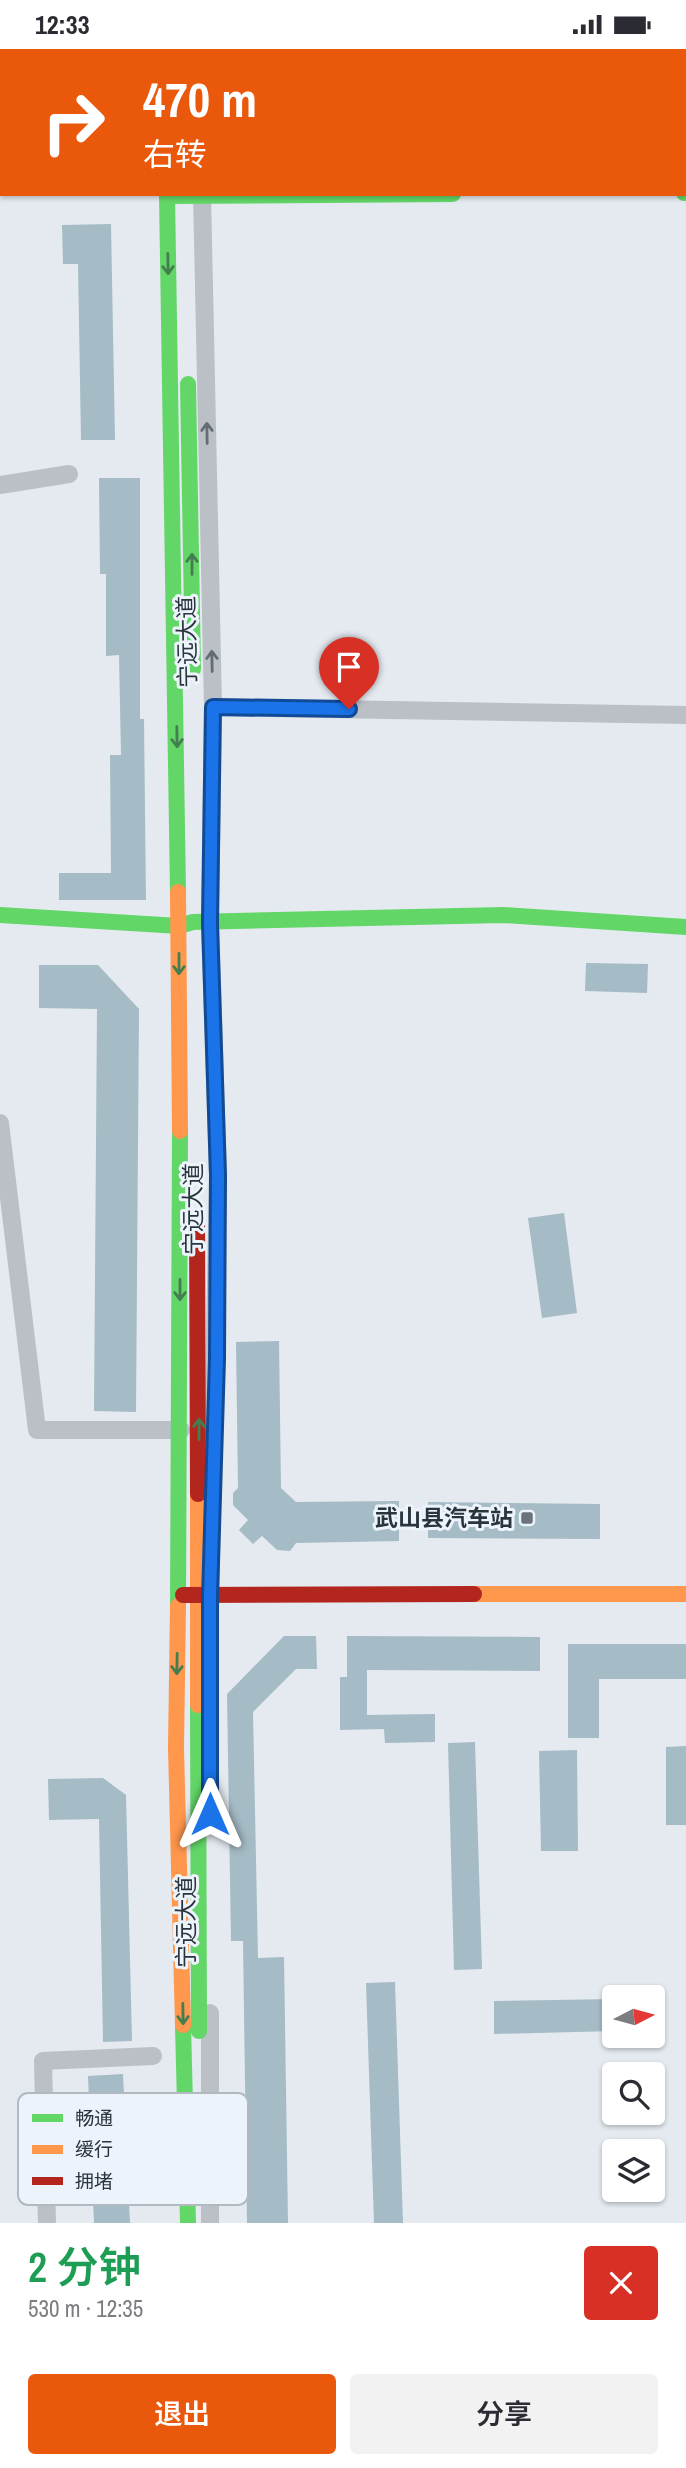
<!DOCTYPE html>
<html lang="zh">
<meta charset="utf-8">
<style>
:root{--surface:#fff;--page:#f2f2f3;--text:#2b2b33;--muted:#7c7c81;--accent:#ea580c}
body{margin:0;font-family:"Archivo Narrow","Noto Sans SC",sans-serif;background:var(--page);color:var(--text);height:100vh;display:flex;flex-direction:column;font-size:26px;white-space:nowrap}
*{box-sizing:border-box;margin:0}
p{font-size:23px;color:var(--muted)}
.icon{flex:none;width:38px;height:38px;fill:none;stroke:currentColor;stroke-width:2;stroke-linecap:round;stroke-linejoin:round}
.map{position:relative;height:2174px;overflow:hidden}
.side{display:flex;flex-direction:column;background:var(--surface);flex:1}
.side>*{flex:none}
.guide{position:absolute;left:0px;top:0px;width:686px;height:147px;box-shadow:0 2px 5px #0004;background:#ea580c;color:#fff;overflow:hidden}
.needle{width:46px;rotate:84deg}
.tools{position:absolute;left:602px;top:1936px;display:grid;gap:14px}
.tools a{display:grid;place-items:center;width:63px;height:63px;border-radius:7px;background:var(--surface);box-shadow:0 2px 5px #0004;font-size:35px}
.pin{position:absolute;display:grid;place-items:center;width:60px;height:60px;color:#fff;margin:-72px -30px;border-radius:50% 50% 50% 0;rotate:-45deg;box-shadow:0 0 7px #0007}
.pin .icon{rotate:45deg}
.me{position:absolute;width:77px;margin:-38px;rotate:0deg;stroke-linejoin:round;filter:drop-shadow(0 0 5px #0008)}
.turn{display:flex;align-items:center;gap:24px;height:147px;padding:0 28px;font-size:32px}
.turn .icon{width:91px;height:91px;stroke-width:2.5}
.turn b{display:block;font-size:49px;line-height:60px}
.round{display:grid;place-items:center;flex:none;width:74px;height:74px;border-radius:7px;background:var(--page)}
.summary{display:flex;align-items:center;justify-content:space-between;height:119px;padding:0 28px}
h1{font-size:42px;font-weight:600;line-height:52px;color:#1e9e55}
.cta{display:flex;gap:14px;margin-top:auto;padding:14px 28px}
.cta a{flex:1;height:80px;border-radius:7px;background:var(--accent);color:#fff;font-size:28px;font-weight:600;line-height:80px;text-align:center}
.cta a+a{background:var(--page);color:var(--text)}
.status{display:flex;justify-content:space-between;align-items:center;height:49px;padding:0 35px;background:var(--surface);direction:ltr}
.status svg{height:19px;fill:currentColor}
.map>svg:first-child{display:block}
.building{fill:#a5bbc5}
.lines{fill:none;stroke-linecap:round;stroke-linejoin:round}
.street{stroke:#bac0c6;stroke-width:18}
.fast{stroke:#63d668;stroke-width:16}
.slow{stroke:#ff974d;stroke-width:16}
.jam{stroke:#b3261e;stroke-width:16}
.oneway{stroke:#447d4f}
.oneway2{stroke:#646d73}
.route-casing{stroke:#114b97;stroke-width:18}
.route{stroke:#1a73e8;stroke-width:12}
.poi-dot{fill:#6b747a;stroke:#ecf3fb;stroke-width:2.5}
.labels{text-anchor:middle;stroke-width:6;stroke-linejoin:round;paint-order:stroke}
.street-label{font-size:23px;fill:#2a353b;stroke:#ecf3fb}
.poi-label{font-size:23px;font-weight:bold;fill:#2a353b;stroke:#ecf3fb;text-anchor:end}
.key{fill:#ecf3fb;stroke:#b2bac1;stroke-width:2}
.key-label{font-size:19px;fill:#2a353b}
</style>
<div class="status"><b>12:33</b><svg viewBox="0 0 49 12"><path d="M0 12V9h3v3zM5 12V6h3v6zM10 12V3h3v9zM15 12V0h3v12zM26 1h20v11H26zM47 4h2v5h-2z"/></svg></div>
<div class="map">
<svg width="686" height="2174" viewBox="0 0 686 2174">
<rect width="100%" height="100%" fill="#e4eaf0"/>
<g class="building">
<polygon points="111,175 115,391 81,391 78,215 63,215 62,176"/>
<polygon points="99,429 140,429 140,670 144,670 146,851 59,851 59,824 111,824 110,706 121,706 119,606 106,607 106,525 100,525"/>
<polygon points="586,914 648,915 647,944 585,942"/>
<polygon points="39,916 98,916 139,960 136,1363 94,1362 97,960 39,959"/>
<polygon points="564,1164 577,1264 542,1269 528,1169"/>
<polygon points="279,1292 281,1439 296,1453 399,1452 399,1492 296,1494 290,1502 277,1501 262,1487 253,1495 239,1481 248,1471 233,1456 233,1444 238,1439 236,1293"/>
<polygon points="428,1453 600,1455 600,1490 428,1489"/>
<polygon points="284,1587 316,1587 317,1620 296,1620 253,1663 258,1909 284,1908 288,2174 247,2174 243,1892 231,1892 227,1645"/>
<polygon points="347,1587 540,1588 540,1622 367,1621 367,1666 435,1665 435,1693 385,1694 384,1680 340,1681 340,1628 347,1628"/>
<polygon points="568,1595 686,1595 686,1630 599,1630 599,1689 568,1689"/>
<polygon points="475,1693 482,1920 454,1921 448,1694"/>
<polygon points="686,1697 686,1776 666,1776 666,1698"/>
<polygon points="577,1701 578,1802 541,1802 539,1702"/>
<polygon points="103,1729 126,1746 132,1992 103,1993 99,1770 49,1771 48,1730"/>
<polygon points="395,1933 403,2174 374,2174 366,1934"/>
<polygon points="614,1950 614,1982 494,1985 494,1952"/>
<polygon points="123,2025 130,2174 94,2174 88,2027"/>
</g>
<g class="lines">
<g class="street">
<polyline points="200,0 200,2"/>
<polyline points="202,145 213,658 210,875 218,1126 210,1558"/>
<polyline points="0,436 69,425"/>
<polyline points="213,658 686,666"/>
<polyline points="0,1074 37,1381 181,1381"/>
<polyline points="210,1964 210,2174"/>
<polyline points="47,2174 43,2012 153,2007"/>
</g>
<g class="fast">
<polyline points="165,0 165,2"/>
<polyline points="684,144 686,144"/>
<polyline points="167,145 178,843"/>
<polyline points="167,147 453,145"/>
<polyline points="188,335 193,620"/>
<polyline points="0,866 179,877 193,873 503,866 686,878"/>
<polyline points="178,1557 180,1082"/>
<polyline points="198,1656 199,1982"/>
<polyline points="183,1976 188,2174"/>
</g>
<g class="slow">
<polyline points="178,843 180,1082"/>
<polyline points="198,1445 198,1656"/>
<polyline points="474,1545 686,1545"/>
<polyline points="178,1557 176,1699 183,1976"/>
</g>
<g class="jam">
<polyline points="197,1168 198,1445"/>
<polyline points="183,1546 474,1545"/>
</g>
</g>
<defs><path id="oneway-shaft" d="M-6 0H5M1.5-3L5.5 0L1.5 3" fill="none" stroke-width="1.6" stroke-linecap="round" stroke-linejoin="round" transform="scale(1.75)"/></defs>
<g class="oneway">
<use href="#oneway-shaft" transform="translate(168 215) rotate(89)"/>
<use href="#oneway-shaft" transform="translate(192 515) rotate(-90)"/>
<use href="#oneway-shaft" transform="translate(177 688) rotate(89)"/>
<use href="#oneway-shaft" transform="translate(179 915) rotate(90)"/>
<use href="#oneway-shaft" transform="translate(180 1241) rotate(90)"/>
<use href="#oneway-shaft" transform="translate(199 1380) rotate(-90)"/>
<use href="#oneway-shaft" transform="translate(177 1615) rotate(91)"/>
<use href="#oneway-shaft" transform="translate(183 1965) rotate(89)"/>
</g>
<g class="oneway2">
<use href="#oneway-shaft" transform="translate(207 384) rotate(-91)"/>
<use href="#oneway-shaft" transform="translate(212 612) rotate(-91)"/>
</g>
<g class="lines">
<g class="route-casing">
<polyline id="route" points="210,1765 210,1548 217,1310 218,1126 210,874 213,658 349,660"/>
</g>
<use href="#route" class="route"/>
</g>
<rect class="poi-dot" x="520" y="1462" width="14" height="14" rx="3.5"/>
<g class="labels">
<g class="street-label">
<text transform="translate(187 593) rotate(-91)" y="8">宁远大道</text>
<text transform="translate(193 1160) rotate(-90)" y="8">宁远大道</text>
<text transform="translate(186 1873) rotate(-90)" y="8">宁远大道</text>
</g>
<g class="poi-label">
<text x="513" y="1477">武山县汽车站</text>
</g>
</g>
<rect x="18" y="2044" width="230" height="112" rx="10" class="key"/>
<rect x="32" y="2065" width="31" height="8" fill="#63d668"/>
<rect x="32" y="2096" width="31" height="9" fill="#ff974d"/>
<rect x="32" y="2128" width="31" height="8" fill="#b3261e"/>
<g class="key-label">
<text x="75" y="2076">畅通</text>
<text x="75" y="2107">缓行</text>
<text x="75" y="2139">拥堵</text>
</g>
</svg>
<div class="tools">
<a><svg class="needle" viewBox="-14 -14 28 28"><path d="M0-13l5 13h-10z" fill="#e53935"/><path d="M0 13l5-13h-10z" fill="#7c7c81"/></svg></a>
<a><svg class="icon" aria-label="search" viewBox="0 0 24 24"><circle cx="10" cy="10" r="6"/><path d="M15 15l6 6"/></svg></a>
<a><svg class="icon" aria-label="layers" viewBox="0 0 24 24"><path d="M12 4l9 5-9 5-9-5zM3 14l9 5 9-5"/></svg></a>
</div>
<div class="pin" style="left:349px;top:660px;background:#d93025"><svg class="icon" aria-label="arrive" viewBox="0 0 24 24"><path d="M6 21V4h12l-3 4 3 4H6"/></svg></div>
<svg class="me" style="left:210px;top:1765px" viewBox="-20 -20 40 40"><path d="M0-17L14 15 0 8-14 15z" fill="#1a73e8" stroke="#fff" stroke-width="4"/></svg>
<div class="guide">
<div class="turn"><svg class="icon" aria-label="right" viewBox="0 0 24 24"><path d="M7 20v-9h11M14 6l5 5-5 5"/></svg><div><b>470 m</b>右转</div></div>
</div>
</div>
<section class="side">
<div class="summary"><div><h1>2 分钟</h1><p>530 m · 12:35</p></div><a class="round" style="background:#d93025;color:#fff"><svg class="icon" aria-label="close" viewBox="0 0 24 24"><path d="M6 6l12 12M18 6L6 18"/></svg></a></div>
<div class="cta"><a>退出</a><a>分享</a></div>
</section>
